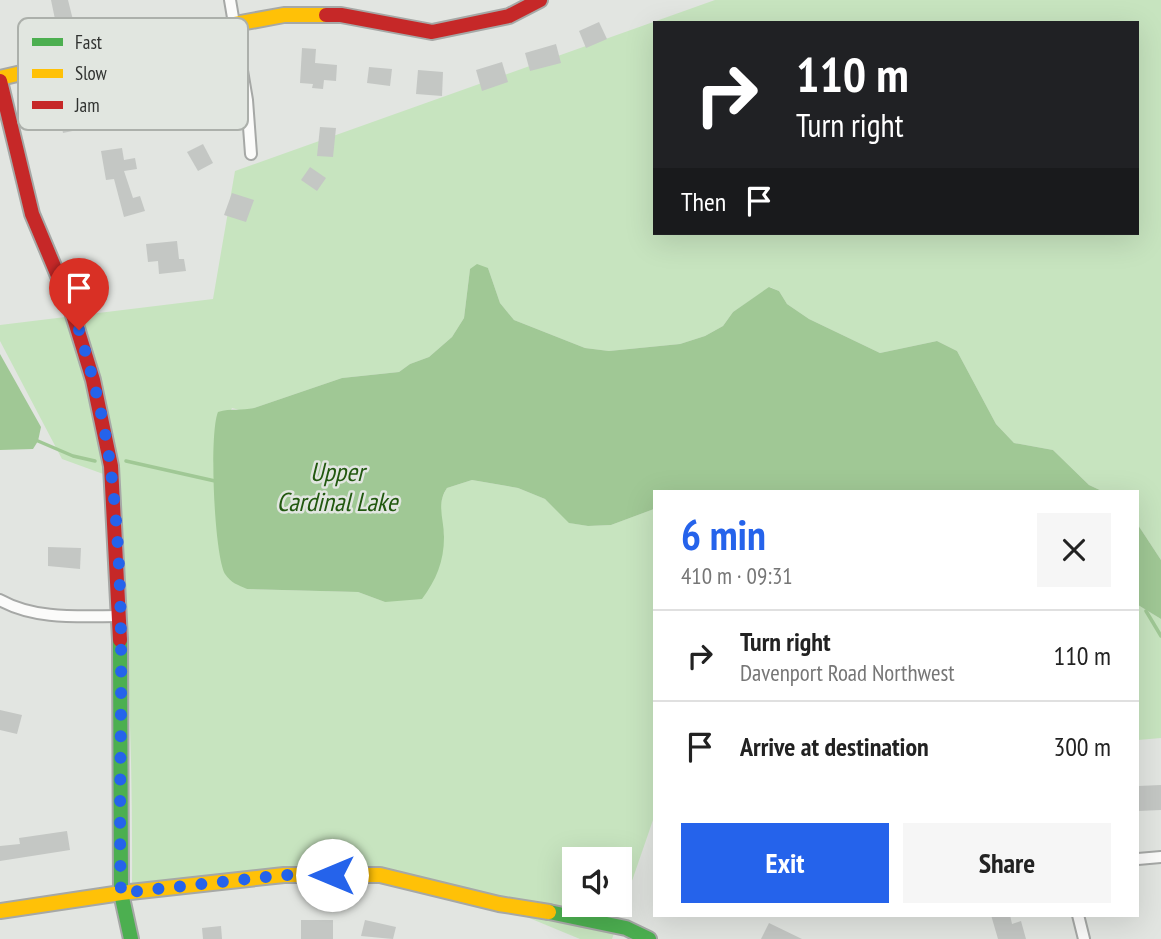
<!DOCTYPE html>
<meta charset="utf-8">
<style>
:root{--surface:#fff;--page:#f6f6f6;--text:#222;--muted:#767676;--line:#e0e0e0;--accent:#2563eb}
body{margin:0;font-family:"PT Sans Narrow",sans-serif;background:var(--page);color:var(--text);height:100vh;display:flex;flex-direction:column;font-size:26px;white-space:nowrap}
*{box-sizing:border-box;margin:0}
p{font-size:23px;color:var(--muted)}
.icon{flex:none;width:38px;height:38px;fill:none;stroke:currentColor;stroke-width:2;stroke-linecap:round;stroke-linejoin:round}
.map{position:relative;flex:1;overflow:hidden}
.drawer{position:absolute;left:653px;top:490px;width:486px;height:427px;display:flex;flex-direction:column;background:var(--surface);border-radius:0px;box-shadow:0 7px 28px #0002}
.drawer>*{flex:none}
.top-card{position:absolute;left:653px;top:21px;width:486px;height:214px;border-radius:0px;box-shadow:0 7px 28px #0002;background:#202124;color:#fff;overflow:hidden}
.fabs{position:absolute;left:562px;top:847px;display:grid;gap:14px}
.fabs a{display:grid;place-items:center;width:70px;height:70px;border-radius:0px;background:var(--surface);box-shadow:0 7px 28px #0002;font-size:35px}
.pin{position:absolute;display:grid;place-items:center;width:60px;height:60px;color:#fff;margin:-72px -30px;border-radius:50% 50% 50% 0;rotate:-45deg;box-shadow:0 0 7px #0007}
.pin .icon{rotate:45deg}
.me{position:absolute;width:77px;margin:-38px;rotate:270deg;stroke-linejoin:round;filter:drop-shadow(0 0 5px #0008)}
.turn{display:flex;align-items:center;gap:24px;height:147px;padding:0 28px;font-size:32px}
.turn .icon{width:91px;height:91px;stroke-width:2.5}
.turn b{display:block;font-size:49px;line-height:60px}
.then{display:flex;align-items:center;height:66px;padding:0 28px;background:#0003;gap:14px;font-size:26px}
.round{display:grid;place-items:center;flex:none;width:74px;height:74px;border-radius:0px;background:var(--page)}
.headline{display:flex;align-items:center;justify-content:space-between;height:119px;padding:0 28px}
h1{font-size:42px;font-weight:700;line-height:52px;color:var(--accent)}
.cta{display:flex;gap:14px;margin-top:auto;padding:14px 28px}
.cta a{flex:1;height:80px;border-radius:0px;background:var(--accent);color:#fff;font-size:28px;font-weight:700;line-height:80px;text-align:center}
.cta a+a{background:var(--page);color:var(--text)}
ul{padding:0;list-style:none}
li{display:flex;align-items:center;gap:21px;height:91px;padding:0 28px;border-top:2px solid var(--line)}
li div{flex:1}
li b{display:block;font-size:26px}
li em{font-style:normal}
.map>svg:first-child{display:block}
.green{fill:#c7e4bf;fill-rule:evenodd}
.water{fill:#a0c895}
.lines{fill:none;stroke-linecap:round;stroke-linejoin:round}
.stream{stroke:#a0c895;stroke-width:3.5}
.building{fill:#c4c7c4}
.street-casing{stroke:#a6a8a6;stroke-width:14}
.fast-casing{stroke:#a6a8a6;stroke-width:18}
.slow-casing{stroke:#a6a8a6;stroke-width:18}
.jam-casing{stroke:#a6a8a6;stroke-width:18}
.street{stroke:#fbfbfa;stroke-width:10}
.fast{stroke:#4caf50;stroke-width:14}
.slow{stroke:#ffc107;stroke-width:14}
.jam{stroke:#c62828;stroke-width:14}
.route{stroke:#2563eb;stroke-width:12;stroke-dasharray:0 21.6}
.labels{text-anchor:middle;stroke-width:5;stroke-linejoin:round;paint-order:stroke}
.water-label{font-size:26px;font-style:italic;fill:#21580f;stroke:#e1e6e0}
.key{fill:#e1e6e0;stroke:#acb0ab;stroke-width:2}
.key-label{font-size:19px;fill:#303230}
</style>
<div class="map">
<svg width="1161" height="939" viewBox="0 0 1161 939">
<rect width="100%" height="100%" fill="#e2e5e1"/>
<g class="green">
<path d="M715,0H1161V560L1138,525V492H1104L1089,485L1053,450L1014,443L996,424L957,351L937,341L880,353L809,319L787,304L779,291L770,287L733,312L723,326L705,336L680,344L609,351L585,348L514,320L500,303L488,268L470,269L464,318L452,337L429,357L410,364L399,372L342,378L254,408L243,411L232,408L214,445L219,548L225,573L247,589L358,592L385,602L444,535C441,518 437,503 447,488L472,480L518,488L545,499L570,523L588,526L611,525L654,509V817L612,939H580L478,897L330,877L132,887C133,750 127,615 117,479L62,459L0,341V325L213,299L235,171ZM654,23H1138V233H654ZM574,859H620V905H574Z"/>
<polygon points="1138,605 1161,619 1161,738 1138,740"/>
</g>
<g class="water">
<path d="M477,264L488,268L500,303L514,320L585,348L609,351L680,344L705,336L723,326L733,312L769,287L779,291L787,304L809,319L880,353L937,341L957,351L996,424L1014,443L1053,450L1089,485L1104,492H654V509L611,525L588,526L569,523L545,499L518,488L472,480L447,488C436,504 444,519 444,537C444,562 436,580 422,599L385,602L358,592L247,589C238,585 231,583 225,574C214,554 209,433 218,412C231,408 242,411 254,408L342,378L399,372L410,364L429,357L452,337L464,318L470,269Z"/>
<polygon points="0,354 41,427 38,441 33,449 0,450"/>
<polygon points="1138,525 1161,560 1161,619 1138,605"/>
</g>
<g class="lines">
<g class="stream">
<polyline points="38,441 73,456 95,461"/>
<polyline points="126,461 215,481"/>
<polyline points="1146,611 1161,636"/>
</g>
</g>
<g class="building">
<polygon points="51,0 68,0 73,20 56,24"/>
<polygon points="599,22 607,39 586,48 579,31"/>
<polygon points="556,44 561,63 530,71 525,53"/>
<polygon points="302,48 316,49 315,63 337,65 336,81 324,80 323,89 312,88 313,84 300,83"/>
<polygon points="502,62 508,82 482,91 476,70"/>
<polygon points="369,67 392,69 390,86 367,83"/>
<polygon points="418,70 443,72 442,96 416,94"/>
<polygon points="76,102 82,129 63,133 58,105"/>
<polygon points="320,127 336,128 333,157 317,156"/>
<polygon points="203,144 213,163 198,171 187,152"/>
<polygon points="122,148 124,160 135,158 137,169 124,171 133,198 140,196 145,211 124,217 114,179 106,180 101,151"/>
<polygon points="310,167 326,178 317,191 301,180"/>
<polygon points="232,193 254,200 246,222 224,215"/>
<polygon points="177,241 179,259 184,259 186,271 159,274 158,261 148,262 146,244"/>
<polygon points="48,547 81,548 80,569 48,566"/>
<polygon points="0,710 22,715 17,734 0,730"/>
<polygon points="1161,785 1161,810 1138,811 1138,786"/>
<polygon points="67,831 70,850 0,861 0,846 20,844 19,838"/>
<polygon points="991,915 1010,915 1012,924 1021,921 1026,939 998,939"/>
<rect x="301" y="920" width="32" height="19"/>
<polygon points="365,920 396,927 393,939 361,936"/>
<polygon points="769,923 802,939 761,939"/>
<polygon points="221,926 222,939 203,939 202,928"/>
</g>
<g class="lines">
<g class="street-casing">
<g id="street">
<polyline points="230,0 247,100 251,154"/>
<path d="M0,600C36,620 80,616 120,616"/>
<polyline points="1138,859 1161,857"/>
<polyline points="1078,915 1084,939"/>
</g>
</g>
<g class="fast-casing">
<g id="fast">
<polyline points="120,640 121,893 131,939"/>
<polyline points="549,912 626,928 649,939"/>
</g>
</g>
<g class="slow-casing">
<g id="slow">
<polyline points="0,78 235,24 284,15 326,15"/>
<polyline points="0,911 121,893 284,875 380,875 499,904 549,912"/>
</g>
</g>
<g class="jam-casing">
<g id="jam">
<polyline points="326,15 341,15 432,32 509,16 540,0"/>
<polyline points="0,81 32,214 69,302 93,380 111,466 120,640"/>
</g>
</g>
<use href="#street" class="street"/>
<use href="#fast" class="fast"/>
<use href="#slow" class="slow"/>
<use href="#jam" class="jam"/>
</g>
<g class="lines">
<path class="route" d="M79,330C92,374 104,418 110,464C129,606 117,750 121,893L284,875H332"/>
</g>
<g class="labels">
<g class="water-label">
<text x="337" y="481">Upper<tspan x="337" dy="30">Cardinal Lake</tspan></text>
</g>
</g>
<rect x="18" y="18" width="230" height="112" rx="10" class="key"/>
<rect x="32" y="38" width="31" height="8" fill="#4caf50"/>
<rect x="32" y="69" width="31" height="9" fill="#ffc107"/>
<rect x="32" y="101" width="31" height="8" fill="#c62828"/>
<g class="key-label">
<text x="75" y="49">Fast</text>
<text x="75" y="80">Slow</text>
<text x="75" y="112">Jam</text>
</g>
</svg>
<div class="fabs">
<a><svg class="icon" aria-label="sound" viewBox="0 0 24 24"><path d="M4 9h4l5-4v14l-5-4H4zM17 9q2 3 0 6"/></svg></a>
</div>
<div class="pin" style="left:79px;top:330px;background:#d93025"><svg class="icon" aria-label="arrive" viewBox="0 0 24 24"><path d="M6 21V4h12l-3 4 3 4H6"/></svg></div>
<svg class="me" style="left:332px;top:875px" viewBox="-20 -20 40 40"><circle r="19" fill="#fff"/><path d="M0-13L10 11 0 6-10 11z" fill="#2563eb"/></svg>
<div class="top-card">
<div class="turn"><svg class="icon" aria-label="right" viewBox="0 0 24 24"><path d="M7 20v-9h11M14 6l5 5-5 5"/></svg><div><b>110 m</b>Turn right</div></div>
<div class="then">Then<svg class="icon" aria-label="arrive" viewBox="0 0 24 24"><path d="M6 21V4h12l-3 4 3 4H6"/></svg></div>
</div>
<section class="drawer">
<div class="headline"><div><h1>6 min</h1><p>410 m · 09:31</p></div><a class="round"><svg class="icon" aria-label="close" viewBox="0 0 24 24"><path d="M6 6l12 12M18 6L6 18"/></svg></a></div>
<ul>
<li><svg class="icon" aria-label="right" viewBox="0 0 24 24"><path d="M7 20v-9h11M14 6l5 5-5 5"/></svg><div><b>Turn right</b><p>Davenport Road Northwest</p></div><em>110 m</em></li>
<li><svg class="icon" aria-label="arrive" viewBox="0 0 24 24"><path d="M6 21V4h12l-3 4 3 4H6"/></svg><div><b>Arrive at destination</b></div><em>300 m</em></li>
</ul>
<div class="cta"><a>Exit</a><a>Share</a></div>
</section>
</div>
